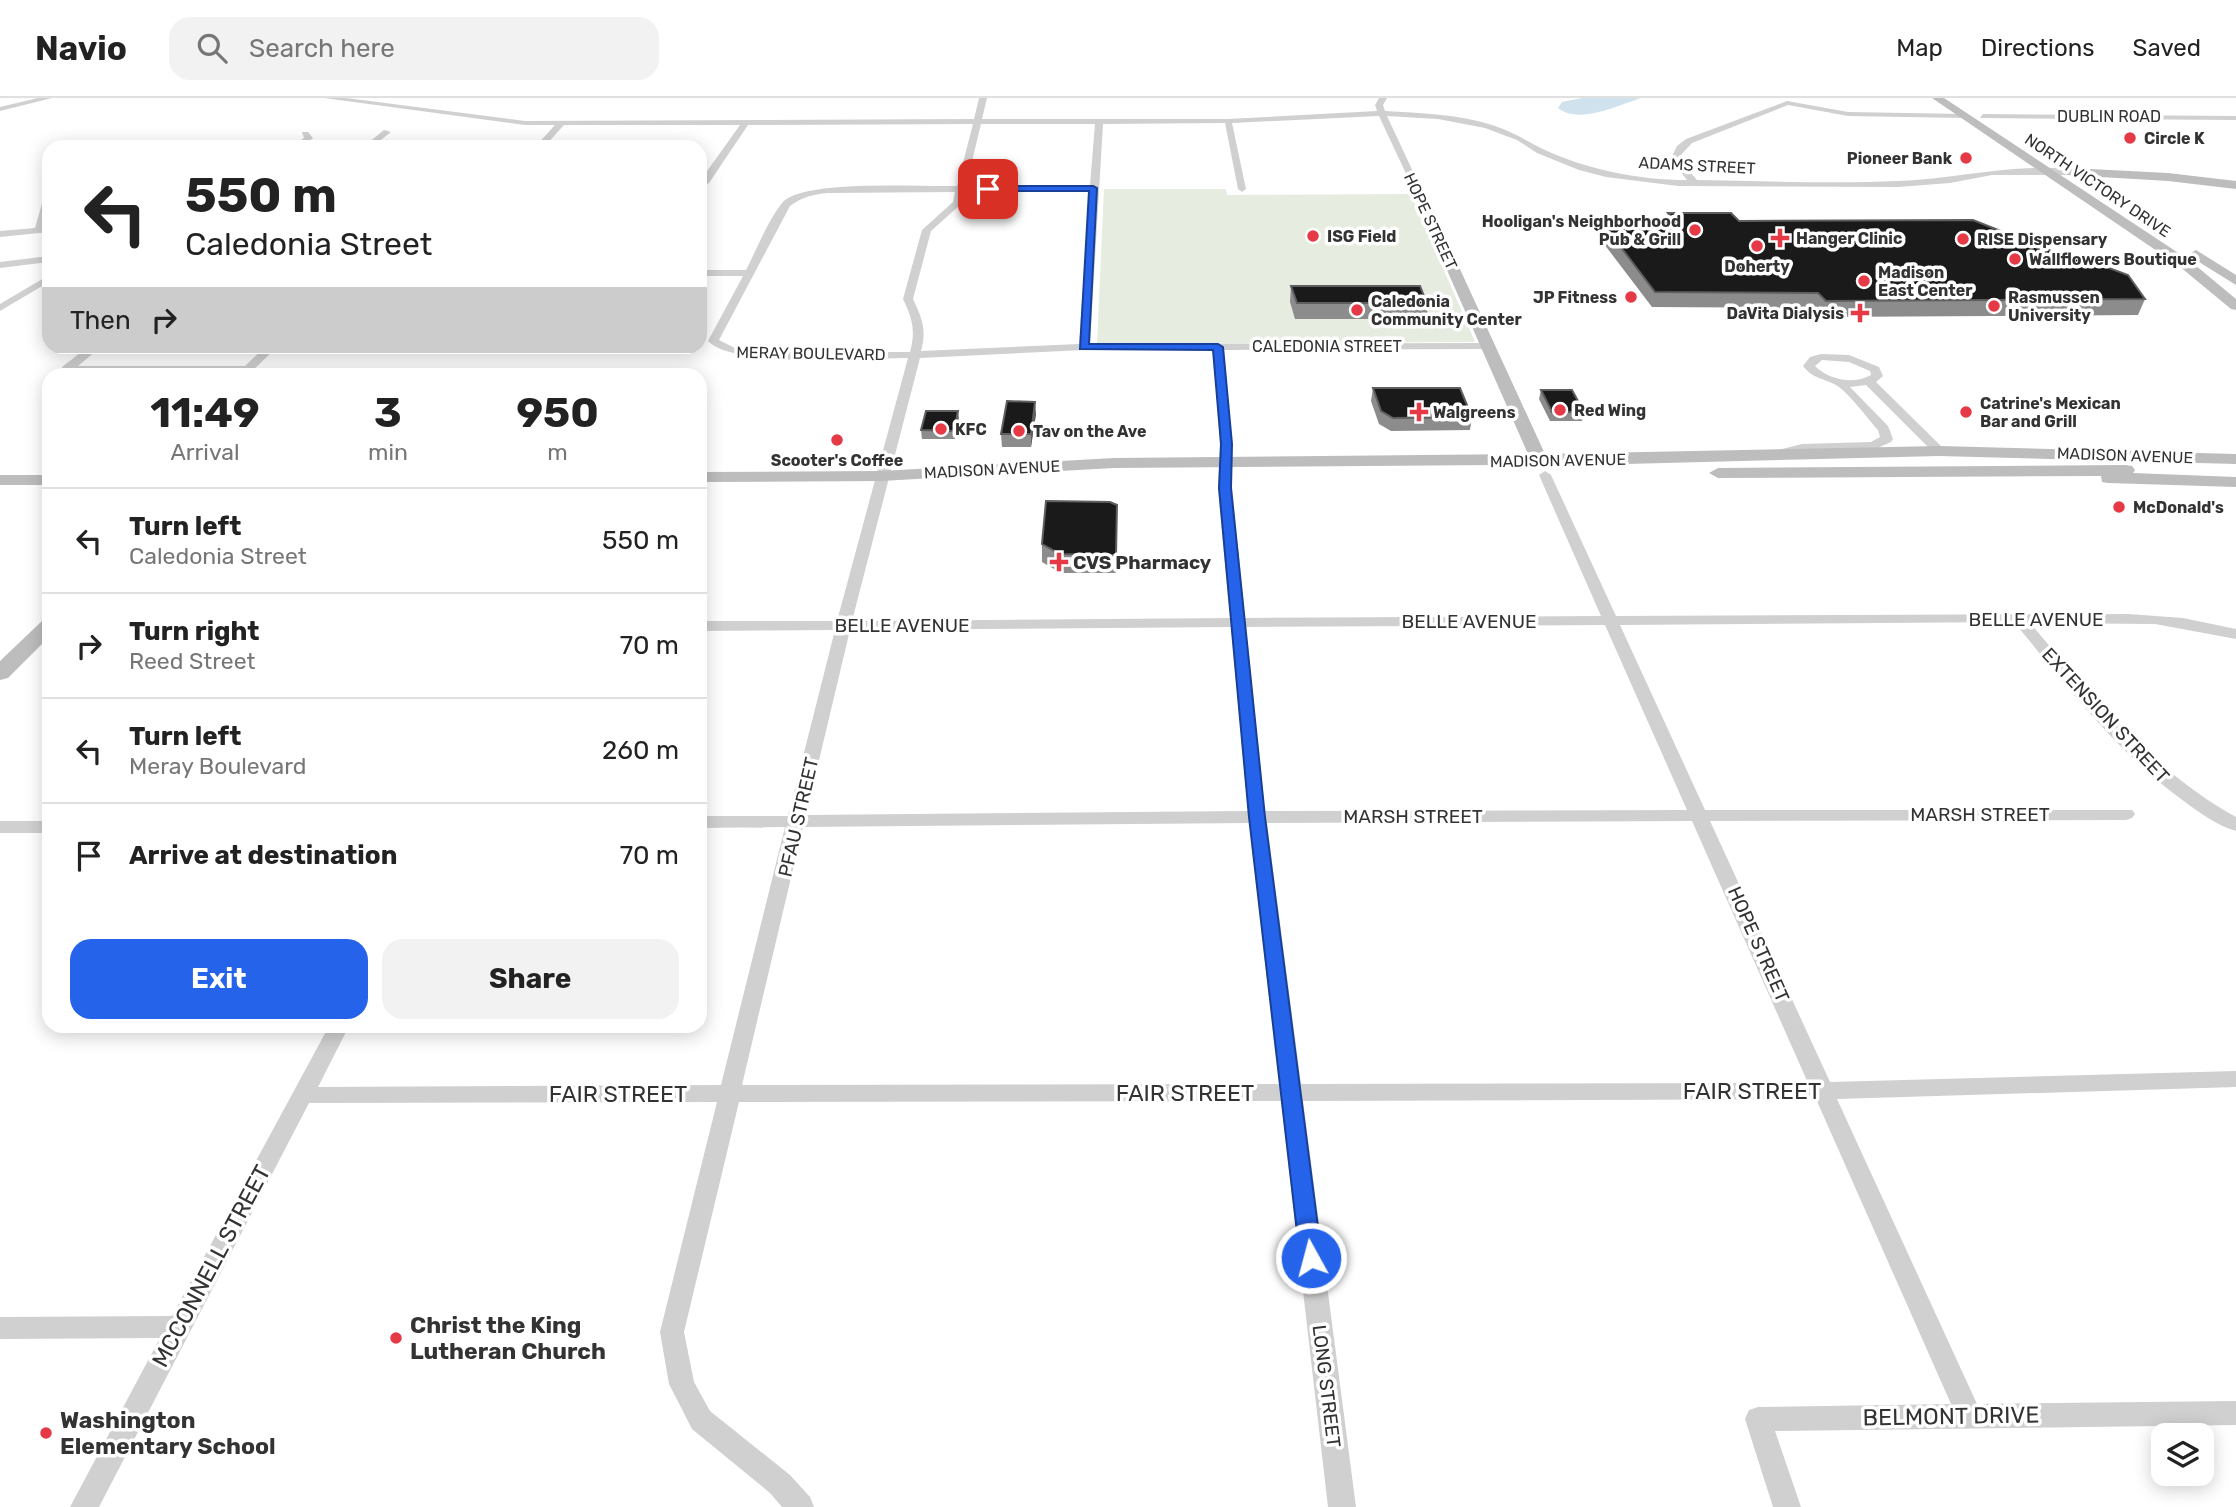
<!DOCTYPE html>
<style>
:root{--surface:#fff;--page:#f2f2f2;--text:#222;--muted:#767676;--line:#e0e0e0;--accent:#2563eb}
body{margin:0;font-family:Rubik,sans-serif;background:var(--page);color:var(--text);height:100vh;display:flex;flex-direction:column;font-size:26px;white-space:nowrap}
*{box-sizing:border-box;margin:0}
p{font-size:23px;color:var(--muted)}
.icon{flex:none;width:38px;height:38px;fill:none;stroke:currentColor;stroke-width:2;stroke-linecap:round;stroke-linejoin:round}
.map{position:relative;flex:1;overflow:hidden}
.details{position:absolute;left:42px;top:270px;width:665px;height:665px;display:flex;flex-direction:column;background:var(--surface);border-radius:21px;box-shadow:0 4px 18px #0003}
.details>*{flex:none}
.top-card{position:absolute;left:42px;top:42px;width:665px;height:214px;border-radius:21px;box-shadow:0 4px 18px #0003;background:#fff;color:var(--text);overflow:hidden}
.controls{position:absolute;left:2151px;top:1325px;display:grid;gap:14px}
.controls a{display:grid;place-items:center;width:63px;height:63px;border-radius:14px;background:var(--surface);box-shadow:0 4px 18px #0003;font-size:35px}
.pin{position:absolute;display:grid;place-items:center;width:60px;height:60px;color:#fff;margin:-30px;border-radius:14px;box-shadow:0 4px 10px #0006}
.me{position:absolute;width:77px;margin:-38px;rotate:353deg;stroke-linejoin:round;filter:drop-shadow(0 0 5px #0008)}
.turn{display:flex;align-items:center;gap:24px;height:147px;padding:0 28px;font-size:32px}
.turn .icon{width:91px;height:91px;stroke-width:2.5}
.turn b{display:block;font-size:49px;line-height:60px}
.then{display:flex;align-items:center;height:66px;padding:0 28px;background:#0003;gap:14px;font-size:26px}
.eta{display:flex;justify-content:space-evenly;align-items:center;height:119px;text-align:center}
.eta b{font-size:42px;font-weight:700;line-height:49px}
.cta{display:flex;gap:14px;margin-top:auto;padding:14px 28px}
.cta a{flex:1;height:80px;border-radius:21px;background:var(--accent);color:#fff;font-size:28px;font-weight:700;line-height:80px;text-align:center}
.cta a+a{background:var(--page);color:var(--text)}
ul{padding:0;list-style:none}
li{display:flex;align-items:center;gap:21px;height:105px;padding:0 28px;border-top:2px solid var(--line)}
li div{flex:1}
li b{display:block;font-size:26px}
li em{font-style:normal}
header{display:flex;align-items:center;gap:42px;box-sizing:border-box;height:98px;padding:0 35px;background:var(--surface);border-bottom:2px solid var(--line)}
header strong{font-size:33px}
nav{display:flex;gap:38px;margin-inline-start:auto;font-size:24px}
.search{width:490px;height:63px;background:var(--page);display:flex;align-items:center;gap:18px;box-sizing:border-box;padding:0 24px;border-radius:21px;color:var(--muted);font-size:26px}
.map>svg:first-child{display:block}
.green{fill:#e6ecdf}
.water{fill:#cfe2ee}
.lines{fill:none;stroke-linecap:round;stroke-linejoin:round}
.street{fill:#d0d0d0;fill-rule:evenodd}
.secondary{fill:#bdbdbd;fill-rule:evenodd}
.wall{fill:#8c8c8c}
.shaded-wall{fill:#5f5f5f}
.building{fill:#1a1a1a;stroke:#5f5f5f;stroke-width:2}
.route{fill:#2563eb;stroke:#184099;stroke-width:2}
.poi-dot{fill:#e63946;stroke:#fff;stroke-width:2.5}
.labels{text-anchor:middle;stroke-width:7;stroke-linejoin:round;paint-order:stroke}
.far-street-label{font-size:16px;fill:#333;stroke:#fff}
.far-poi-label{font-size:16px;font-weight:bold;fill:#333;stroke:#fff;text-anchor:start}
.poi-label{font-size:19px;font-weight:bold;fill:#333;stroke:#fff;text-anchor:start}
.street-label{font-size:19px;fill:#333;stroke:#fff}
.near-street-label{font-size:23px;fill:#333;stroke:#fff}
.near-poi-label{font-size:23px;font-weight:bold;fill:#333;stroke:#fff;text-anchor:start}
</style>
<header>
<strong>Navio</strong>
<div class="search"><svg class="icon" aria-label="search" viewBox="0 0 24 24"><circle cx="10" cy="10" r="6"/><path d="M15 15l6 6"/></svg>Search here</div>
<nav><a>Map</a><a>Directions</a><a>Saved</a></nav>
</header>
<div class="map">
<svg width="2236" height="1409" viewBox="0 0 2236 1409">
<rect width="100%" height="100%" fill="#fff"/>
<polygon class="green" points="1104,91 1226,91 1227,97 1411,96 1475,244 1097,246"/>
<path class="water" d="M1582,0H1641C1619,7 1579,27 1558,10L1562,4Z"/>
<g class="lines">
<g class="street">
<polygon points="38,0 52,0 0,13 0,9"/>
<path d="M324,0H346L525,23L974,21L979,0H987L982,21H1228L1377,13L1375,7L1379,0H1387L1383,7L1385,13C1420,15 1458,16 1492,27C1514,34 1526,43 1545,52C1589,72 1639,82 1687,82L1675,67L1672,58L1677,48L1686,41L1787,3L1848,14L1964,16L1968,18L1964,20L1848,18L1788,7L1692,45L1680,58L1683,66L1697,82C1764,83 1832,86 1899,83C1957,81 2016,64 2074,72L2071,77H1992L1950,85L1898,89L1678,88L1606,79L1579,72L1537,55L1517,42L1485,30L1438,21L1387,18L1423,95L1419,98L1415,95L1379,18L1232,25L1246,91L1242,94L1238,91L1225,25L1103,26L1090,246L1487,245L1493,248L1487,251L1224,252L1232,347V390L1245,520L1601,518L1539,377L1545,373L1551,377L1616,518L2128,516L2183,520L2236,531V541L2155,526L2030,525C2092,598 2151,672 2236,719V733C2218,728 2200,715 2185,704C2117,655 2067,588 2014,524L1620,527L1705,712H2132L2135,716L2132,720L2126,722L1710,723L1830,984L2236,973V989L1837,1001L1977,1306L2236,1303V1327L1775,1333L1801,1409H1773L1745,1321L1749,1312L1758,1309L1951,1306L1816,1001L1303,1003L1356,1409H1328L1281,1003L739,1004L684,1234L694,1284L710,1313L790,1377L810,1399L814,1409H782L770,1395L692,1331L669,1286L660,1234L717,1004L309,1005L99,1409H70L160,1240L0,1241V1219L172,1218L329,928H349L318,989L721,987L785,729L700,730V718H788L835,532L700,533V523H837L908,260C867,260 735,271 708,243L743,178H700V172H746C757,151 767,124 782,105C801,81 923,89 957,88L973,26L748,27L709,85L700,90V83L740,27H564L544,49H535L555,27H525ZM981,26H1095L1090,87L966,88ZM1090,93L1079,246L921,253C927,232 922,220 913,201L931,133L960,107L964,94ZM955,94L953,104L922,132L903,201C912,220 916,232 910,254H758L737,251L719,242L790,108C802,99 814,96 828,95ZM1084,252H1213L1220,347L1218,390L1230,520L852,523L920,260ZM1605,527L1687,712L1265,713L1246,529ZM1231,529L1248,713L806,717L850,532ZM1692,723L1808,985L1301,986L1267,725ZM1249,725L1279,986L742,987L803,729Z"/>
<polygon points="1983,16 2236,18 2236,22 1980,20"/>
<polygon points="384,32 391,34 372,49 363,49"/>
<polygon points="302,34 308,34 313,40 301,49 292,49 304,40"/>
<polygon points="49,92 49,111 44,129 49,128 49,134 0,139 0,133 35,130 45,95"/>
<polygon points="49,158 49,164 0,170 0,164"/>
<polygon points="49,177 49,184 0,213 0,206"/>
<polygon points="89,248 102,248 78,268 245,268 266,248 278,248 249,276 62,273 62,269"/>
<path d="M1821,256L1849,257L1879,269L1883,278L1876,284L1943,350V356H1935L1866,287L1850,289L1888,328L1893,341L1891,344L1873,352L1802,354L1774,359V353L1802,346L1871,344L1880,339L1878,332C1867,320 1849,295 1836,287C1823,280 1813,281 1803,268L1810,259ZM1822,262L1849,264L1870,273L1871,277C1854,287 1829,282 1815,268Z"/>
<rect x="0" y="723" width="49" height="12"/>
</g>
<g class="secondary">
<polygon points="1932,0 1944,0 2189,162 2236,201 2236,212 2231,211 2179,168"/>
<polygon points="2071,70 2168,75 2236,83 2236,91 2168,83 2067,77 2067,71"/>
<polygon points="1419,91 1425,95 1545,356 1939,348 2236,356 2236,366 1939,358 1626,366 1114,370 881,383 700,384 700,374 881,373 1114,360 1528,356 1413,95"/>
<polygon points="2196,152 2236,177 2236,187 2191,159 2189,156"/>
<polygon points="2126,367 2132,368 2135,372 2133,375 2236,379 2236,389 2108,385 2102,384 2101,378 1718,380 1709,375 1718,370"/>
<rect x="0" y="377" width="49" height="10"/>
<polygon points="49,521 49,539 8,580 0,582 0,563 42,523"/>
</g>
</g>
<g class="wall">
<polygon points="1668,115 1739,123 2145,201 2138,217 1821,219 1813,210 1652,209 1601,142 1604,127 1665,127"/>
<polygon points="1291,188 1428,208 1426,224 1395,224 1394,221 1295,221 1290,204"/>
<polygon points="1373,290 1472,319 1470,332 1391,333 1379,326 1371,303"/>
<polygon points="1541,292 1584,314 1582,323 1550,323 1539,301"/>
<polygon points="1036,316 1031,349 1002,349 1001,336"/>
<polygon points="959,322 955,341 922,341 921,332"/>
<polygon points="1117,407 1116,475 1061,475 1042,464 1042,446"/>
</g>
<g class="shaded-wall">
<polygon points="1035,304 1036,316 1031,349 1031,336"/>
<polygon points="958,313 959,322 955,341 954,333"/>
</g>
<g class="building">
<polygon points="1668,115 1731,115 1739,123 1973,122 2064,158 2077,158 2128,177 2145,201 1826,203 1818,195 1655,194 1604,127 1678,127"/>
<polygon points="1291,188 1420,188 1428,208 1397,209 1395,205 1297,205"/>
<polygon points="1373,290 1460,290 1472,319 1393,320 1381,313"/>
<polygon points="1541,292 1572,292 1584,314 1552,314"/>
<polygon points="1007,303 1035,304 1031,336 1001,336"/>
<polygon points="926,313 958,313 954,333 921,332"/>
<polygon points="1046,403 1110,404 1117,407 1116,457 1060,456 1042,446"/>
</g>
<polygon class="route" points="1093,88 1097,90 1089,246 1218,246 1223,249 1232,346 1231,390 1265,719 1322,1160 1319,1167 1311,1170 1303,1167 1300,1160 1249,719 1219,390 1221,346 1213,252 1080,251 1089,93 988,93 984,91 988,88"/>
<g class="poi-dot">
<circle cx="2130" cy="40" r="7"/>
<circle cx="1966" cy="60" r="7"/>
<circle cx="1695" cy="132" r="7"/>
<circle cx="1313" cy="138" r="7"/>
<path d="M1776.5 129.5h7v7h7v7h-7v7h-7v-7h-7v-7h7z"/>
<circle cx="1963" cy="141" r="7"/>
<circle cx="1757" cy="148" r="7"/>
<circle cx="2015" cy="161" r="7"/>
<circle cx="1864" cy="183" r="7"/>
<circle cx="1631" cy="199" r="7"/>
<circle cx="1994" cy="208" r="7"/>
<circle cx="1357" cy="212" r="7"/>
<path d="M1856.5 204.5h7v7h7v7h-7v7h-7v-7h-7v-7h7z"/>
<circle cx="1560" cy="312" r="7"/>
<path d="M1415.5 303.5h7v7h7v7h-7v7h-7v-7h-7v-7h7z"/>
<circle cx="1966" cy="314" r="7"/>
<circle cx="941" cy="331" r="7"/>
<circle cx="1019" cy="333" r="7"/>
<circle cx="837" cy="342" r="7"/>
<circle cx="2119" cy="409" r="7"/>
<path d="M1055.5 453.5h7v7h7v7h-7v7h-7v-7h-7v-7h7z"/>
<circle cx="396" cy="1240" r="7"/>
<circle cx="46" cy="1335" r="7"/>
</g>
<g class="labels">
<g class="far-street-label">
<text x="2109" y="24">DUBLIN ROAD</text>
<text transform="translate(1697 67) rotate(3)" y="6">ADAMS STREET</text>
<text transform="translate(2098 87) rotate(34)" y="6">NORTH VICTORY DRIVE</text>
<text transform="translate(1431 123) rotate(65)" y="6">HOPE STREET</text>
<text x="1327" y="254">CALEDONIA STREET</text>
<text transform="translate(811 255) rotate(1)" y="6">MERAY BOULEVARD</text>
<text transform="translate(2125 357) rotate(2)" y="6">MADISON AVENUE</text>
<text transform="translate(1558 362) rotate(-1)" y="6">MADISON AVENUE</text>
<text transform="translate(992 371) rotate(-3)" y="6">MADISON AVENUE</text>
</g>
<g class="far-poi-label">
<text x="2144" y="46">Circle K</text>
<text x="1952" y="66" text-anchor="end">Pioneer Bank</text>
<text x="1681" y="129" text-anchor="end">Hooligan's Neighborhood<tspan x="1681" dy="18">Pub &amp; Grill</tspan></text>
<text x="1327" y="144">ISG Field</text>
<text x="1796" y="146">Hanger Clinic</text>
<text x="1977" y="147">RISE Dispensary</text>
<text x="2029" y="167">Wallflowers Boutique</text>
<text x="1757" y="174" text-anchor="middle">Doherty</text>
<text x="1878" y="180">Madison<tspan x="1878" dy="18">East Center</tspan></text>
<text x="1617" y="205" text-anchor="end">JP Fitness</text>
<text x="2008" y="205">Rasmussen<tspan x="2008" dy="18">University</tspan></text>
<text x="1371" y="209">Caledonia<tspan x="1371" dy="18">Community Center</tspan></text>
<text x="1844" y="221" text-anchor="end">DaVita Dialysis</text>
<text x="1980" y="311">Catrine's Mexican<tspan x="1980" dy="18">Bar and Grill</tspan></text>
<text x="1574" y="318">Red Wing</text>
<text x="1433" y="320">Walgreens</text>
<text x="955" y="337">KFC</text>
<text x="1033" y="339">Tav on the Ave</text>
<text x="837" y="368" text-anchor="middle">Scooter's Coffee</text>
<text x="2133" y="415">McDonald's</text>
</g>
<g class="poi-label">
<text x="1073" y="471">CVS Pharmacy</text>
</g>
<g class="street-label">
<text x="2036" y="528">BELLE AVENUE</text>
<text x="1469" y="530">BELLE AVENUE</text>
<text x="902" y="534">BELLE AVENUE</text>
<text transform="translate(2106 617) rotate(47)" y="7">EXTENSION STREET</text>
<text x="1980" y="723">MARSH STREET</text>
<text x="1413" y="725">MARSH STREET</text>
<text transform="translate(798 719) rotate(-77)" y="7">PFAU STREET</text>
<text transform="translate(1759 846) rotate(66)" y="7">HOPE STREET</text>
<text transform="translate(1327 1288) rotate(83)" y="7">LONG STREET</text>
</g>
<g class="near-street-label">
<text x="1752" y="1001">FAIR STREET</text>
<text x="1185" y="1003">FAIR STREET</text>
<text x="618" y="1004">FAIR STREET</text>
<text transform="translate(211 1168) rotate(-62)" y="8">MCCONNELL STREET</text>
<text transform="translate(1951 1318) rotate(-1)" y="8">BELMONT DRIVE</text>
</g>
<g class="near-poi-label">
<text x="410" y="1235">Christ the King<tspan x="410" dy="26">Lutheran Church</tspan></text>
<text x="60" y="1330">Washington<tspan x="60" dy="26">Elementary School</tspan></text>
</g>
</g>
</svg>
<div class="controls">
<a><svg class="icon" aria-label="layers" viewBox="0 0 24 24"><path d="M12 4l9 5-9 5-9-5zM3 14l9 5 9-5"/></svg></a>
</div>
<div class="pin" style="left:988px;top:91px;background:#d93025"><svg class="icon" aria-label="arrive" viewBox="0 0 24 24"><path d="M6 21V4h12l-3 4 3 4H6"/></svg></div>
<svg class="me" style="left:1311px;top:1160px" viewBox="-20 -20 40 40"><circle r="17" fill="#2563eb" stroke="#fff" stroke-width="3"/><path d="M0-11L8 9 0 5-8 9z" fill="#fff"/></svg>
<div class="top-card">
<div class="turn"><svg class="icon" aria-label="left" viewBox="0 0 24 24"><path d="M17 20v-9H6M10 6l-5 5 5 5"/></svg><div><b>550 m</b>Caledonia Street</div></div>
<div class="then">Then<svg class="icon" aria-label="right" viewBox="0 0 24 24"><path d="M7 20v-9h11M14 6l5 5-5 5"/></svg></div>
</div>
<section class="details">
<div class="eta">
<div><b>11:49</b><p>Arrival</p></div>
<div><b>3</b><p>min</p></div>
<div><b>950</b><p>m</p></div>
</div>
<ul>
<li><svg class="icon" aria-label="left" viewBox="0 0 24 24"><path d="M17 20v-9H6M10 6l-5 5 5 5"/></svg><div><b>Turn left</b><p>Caledonia Street</p></div><em>550 m</em></li>
<li><svg class="icon" aria-label="right" viewBox="0 0 24 24"><path d="M7 20v-9h11M14 6l5 5-5 5"/></svg><div><b>Turn right</b><p>Reed Street</p></div><em>70 m</em></li>
<li><svg class="icon" aria-label="left" viewBox="0 0 24 24"><path d="M17 20v-9H6M10 6l-5 5 5 5"/></svg><div><b>Turn left</b><p>Meray Boulevard</p></div><em>260 m</em></li>
<li><svg class="icon" aria-label="arrive" viewBox="0 0 24 24"><path d="M6 21V4h12l-3 4 3 4H6"/></svg><div><b>Arrive at destination</b></div><em>70 m</em></li>
</ul>
<div class="cta"><a>Exit</a><a>Share</a></div>
</section>
</div>
